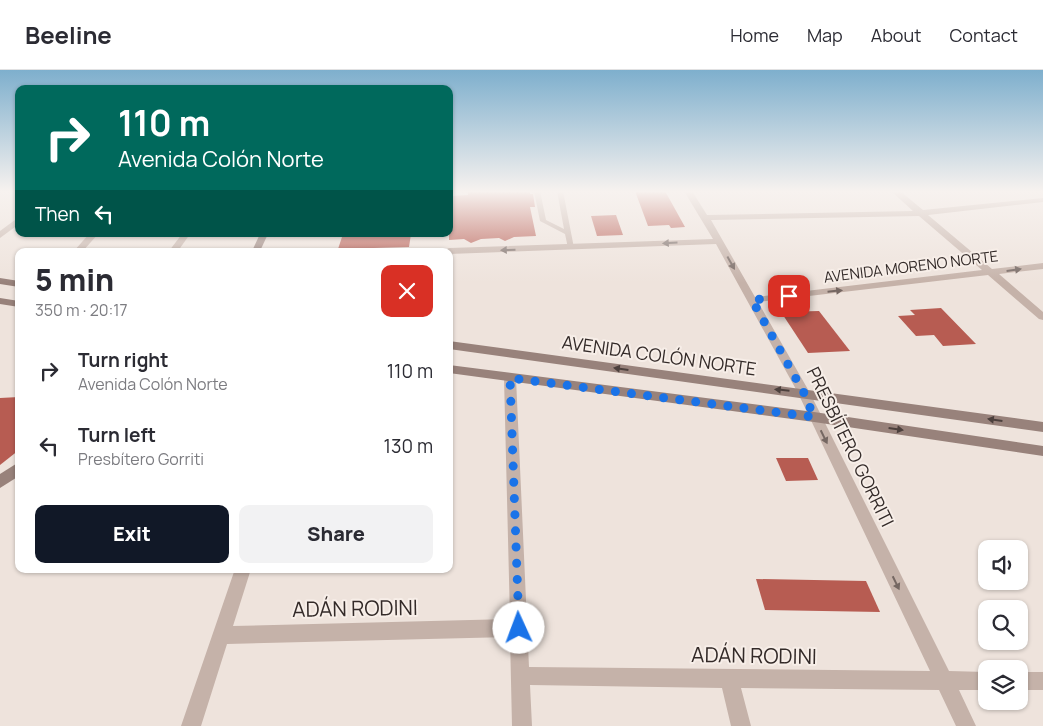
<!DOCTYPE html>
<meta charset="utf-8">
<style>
:root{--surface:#fff;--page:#f2f2f3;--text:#2b2b33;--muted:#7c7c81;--line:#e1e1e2;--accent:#111827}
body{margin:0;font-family:Manrope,sans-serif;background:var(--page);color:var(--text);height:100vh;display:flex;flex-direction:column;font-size:19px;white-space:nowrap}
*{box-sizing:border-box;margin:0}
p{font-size:16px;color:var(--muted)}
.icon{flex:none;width:28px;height:28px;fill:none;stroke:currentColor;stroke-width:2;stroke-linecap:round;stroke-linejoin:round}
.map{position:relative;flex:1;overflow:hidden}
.side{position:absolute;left:15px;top:178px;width:438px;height:325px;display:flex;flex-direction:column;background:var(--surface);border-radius:10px;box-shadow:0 1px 4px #0004}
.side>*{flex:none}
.hud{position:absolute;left:15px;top:15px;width:438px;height:152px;border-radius:10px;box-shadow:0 1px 4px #0004;background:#00695c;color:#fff;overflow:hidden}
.buttons{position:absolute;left:978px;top:470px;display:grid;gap:10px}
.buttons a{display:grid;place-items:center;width:50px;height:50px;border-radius:10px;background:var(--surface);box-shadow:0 1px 4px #0004;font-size:25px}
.pin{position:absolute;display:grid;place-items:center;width:42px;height:42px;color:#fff;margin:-21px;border-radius:10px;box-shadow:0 2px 8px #0006}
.me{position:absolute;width:55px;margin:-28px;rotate:358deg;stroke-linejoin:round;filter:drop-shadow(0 0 4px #0008)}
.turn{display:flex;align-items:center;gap:18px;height:105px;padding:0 20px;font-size:22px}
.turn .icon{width:65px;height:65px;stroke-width:2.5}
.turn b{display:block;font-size:35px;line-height:42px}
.then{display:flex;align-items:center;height:48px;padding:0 20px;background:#0003;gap:10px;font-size:19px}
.round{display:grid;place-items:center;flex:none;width:52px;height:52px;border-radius:10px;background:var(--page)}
.head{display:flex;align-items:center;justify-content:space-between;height:85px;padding:0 20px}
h1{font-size:30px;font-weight:800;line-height:38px}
.primary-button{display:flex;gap:10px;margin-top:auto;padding:10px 20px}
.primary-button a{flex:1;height:58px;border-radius:10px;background:var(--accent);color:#fff;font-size:20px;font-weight:800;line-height:58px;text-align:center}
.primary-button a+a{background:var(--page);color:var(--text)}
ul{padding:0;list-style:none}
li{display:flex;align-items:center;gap:15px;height:75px;padding:0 20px}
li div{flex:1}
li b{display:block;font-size:19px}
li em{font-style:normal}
header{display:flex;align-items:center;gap:30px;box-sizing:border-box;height:70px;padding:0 25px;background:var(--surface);border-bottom:1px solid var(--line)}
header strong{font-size:24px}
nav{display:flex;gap:28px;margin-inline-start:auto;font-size:18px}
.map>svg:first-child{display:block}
.building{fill:#b75c52}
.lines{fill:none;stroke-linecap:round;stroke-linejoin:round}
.lane{fill:#c5b2a9;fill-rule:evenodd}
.street{fill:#c5b2a9;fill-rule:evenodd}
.secondary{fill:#98827b;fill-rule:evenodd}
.oneway{fill:#756762}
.oneway2{fill:#4c403d}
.route{stroke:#1a73e8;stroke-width:9;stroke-dasharray:0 16.2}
.labels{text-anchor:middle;stroke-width:4;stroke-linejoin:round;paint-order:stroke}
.far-street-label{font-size:15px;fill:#332a28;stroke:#f7eee8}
.street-label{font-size:18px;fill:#332a28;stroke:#f7eee8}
.near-street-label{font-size:21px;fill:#332a28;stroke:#f7eee8}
</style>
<header>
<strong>Beeline</strong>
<nav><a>Home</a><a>Map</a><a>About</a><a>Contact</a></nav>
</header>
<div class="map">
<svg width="1043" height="656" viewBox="0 0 1043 656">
<rect width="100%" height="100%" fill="#eee3dc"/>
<g class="building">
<polygon points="468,121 530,121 530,124 533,124 535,137 530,137 536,166 514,167 505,171 499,168 481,169 471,173 464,169 449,170 449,126 468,125"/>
<polygon points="635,121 665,121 685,157 671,158 669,155 648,156"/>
<polygon points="616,145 623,165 597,166 591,146"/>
<polygon points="343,164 411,164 409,177 338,179"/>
<polygon points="941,238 976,274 943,276 934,265 916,266 898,246 915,245 910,240"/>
<polygon points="819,241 850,281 808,283 781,242"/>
<polygon points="19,327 19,380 0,395 0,328"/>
<polygon points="776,388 808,388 818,410 786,411"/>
<polygon points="756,509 866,511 880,542 765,540"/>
</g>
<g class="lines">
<polygon class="lane" points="534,121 540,121 546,150 564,159 557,121 563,121 574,178 573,179 569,179 568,178 565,164 540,151"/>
<g class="street">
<path d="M684,121H692L707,145L913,141L891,121H900L923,140L1043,128V132L928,145L992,199L1043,193V199L999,204L1043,242V250L1039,249L988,205L758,232L810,323L949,601L986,602V620H959L976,656H956L939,620L741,618L751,656H731L722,618L530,615L532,656H512L510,567L227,574L201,656H181L235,499H251L233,556L510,549L504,308L510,304L516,308L529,597L930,601L798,323L716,174L449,184V181H444L449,178L713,169ZM919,146L982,200L755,227L711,150Z"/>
<polygon points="19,147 19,154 0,168 0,161"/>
<polygon points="89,164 98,164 83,181 74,181"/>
<polygon points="182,164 190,164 178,181 169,181"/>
<rect x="1019" y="602" width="24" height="18"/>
</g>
<g class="secondary">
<polygon points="260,164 268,164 260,181 252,181"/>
<polygon points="0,208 19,211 19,217 0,214"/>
<polygon points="0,228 19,231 19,237 0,234"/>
<polygon points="449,271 1043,352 1043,362 449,279"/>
<polygon points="449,295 814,342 1043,376 1043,386 814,352 449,303"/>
<polygon points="19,392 19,406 0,418 0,404"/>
</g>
</g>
<defs><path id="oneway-solid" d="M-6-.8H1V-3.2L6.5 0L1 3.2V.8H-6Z" transform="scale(1.25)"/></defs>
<g class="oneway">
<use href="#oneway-solid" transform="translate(670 173) rotate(177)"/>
<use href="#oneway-solid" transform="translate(508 180) rotate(178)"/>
<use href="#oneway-solid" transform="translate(731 193) rotate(61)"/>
<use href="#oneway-solid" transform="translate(1014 200) rotate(-8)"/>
<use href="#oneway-solid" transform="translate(835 221) rotate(-6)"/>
<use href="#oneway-solid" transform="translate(824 367) rotate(64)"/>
<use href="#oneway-solid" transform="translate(896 513) rotate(64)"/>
</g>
<g class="oneway2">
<use href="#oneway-solid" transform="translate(621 299) rotate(-172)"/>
<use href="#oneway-solid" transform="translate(782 320) rotate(-174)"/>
<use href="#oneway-solid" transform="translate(995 350) rotate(-172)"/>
<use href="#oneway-solid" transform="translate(896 359) rotate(8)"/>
</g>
<linearGradient id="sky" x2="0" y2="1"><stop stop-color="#7eafcd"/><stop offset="0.57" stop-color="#f7f2ef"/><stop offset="1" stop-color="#f7f2ef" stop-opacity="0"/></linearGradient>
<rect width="1043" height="213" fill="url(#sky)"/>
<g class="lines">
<polyline class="route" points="519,558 510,308 814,347 804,323 752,230 789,226"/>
</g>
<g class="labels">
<g class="far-street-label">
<text transform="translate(911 197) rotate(-7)" y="5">AVENIDA MORENO NORTE</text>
</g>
<g class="street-label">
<text transform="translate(659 286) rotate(8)" y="6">AVENIDA COLÓN NORTE</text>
<text transform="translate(850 377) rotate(64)" y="6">PRESBÍTERO GORRITI</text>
</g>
<g class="near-street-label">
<text transform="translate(355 539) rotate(-1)" y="7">ADÁN RODINI</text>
<text transform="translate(754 586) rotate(1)" y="7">ADÁN RODINI</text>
</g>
</g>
</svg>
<div class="buttons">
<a><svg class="icon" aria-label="sound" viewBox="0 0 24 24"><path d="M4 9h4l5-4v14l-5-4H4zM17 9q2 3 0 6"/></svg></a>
<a><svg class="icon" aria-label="search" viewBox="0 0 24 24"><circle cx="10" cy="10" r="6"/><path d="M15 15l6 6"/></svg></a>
<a><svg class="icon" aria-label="layers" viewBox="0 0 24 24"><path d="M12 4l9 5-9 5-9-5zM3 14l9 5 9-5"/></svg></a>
</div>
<div class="pin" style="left:789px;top:226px;background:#d93025"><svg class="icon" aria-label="arrive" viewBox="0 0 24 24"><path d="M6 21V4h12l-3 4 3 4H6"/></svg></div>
<svg class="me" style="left:519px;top:558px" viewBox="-20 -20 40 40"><circle r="19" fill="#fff"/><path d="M0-13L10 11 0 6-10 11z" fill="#1a73e8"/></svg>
<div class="hud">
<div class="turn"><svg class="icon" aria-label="right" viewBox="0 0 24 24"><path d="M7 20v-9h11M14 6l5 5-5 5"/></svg><div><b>110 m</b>Avenida Colón Norte</div></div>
<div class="then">Then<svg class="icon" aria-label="left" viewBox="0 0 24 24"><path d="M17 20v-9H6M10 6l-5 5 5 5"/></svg></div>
</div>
<section class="side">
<div class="head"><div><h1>5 min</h1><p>350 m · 20:17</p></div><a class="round" style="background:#d93025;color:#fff"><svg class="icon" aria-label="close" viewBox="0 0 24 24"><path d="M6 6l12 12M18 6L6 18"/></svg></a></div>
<ul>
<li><svg class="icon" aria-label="right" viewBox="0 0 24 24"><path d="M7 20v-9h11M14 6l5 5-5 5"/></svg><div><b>Turn right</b><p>Avenida Colón Norte</p></div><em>110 m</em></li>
<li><svg class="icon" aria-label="left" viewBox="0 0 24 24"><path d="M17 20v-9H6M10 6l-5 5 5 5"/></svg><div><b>Turn left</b><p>Presbítero Gorriti</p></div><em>130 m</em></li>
</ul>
<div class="primary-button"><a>Exit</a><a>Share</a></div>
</section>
</div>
